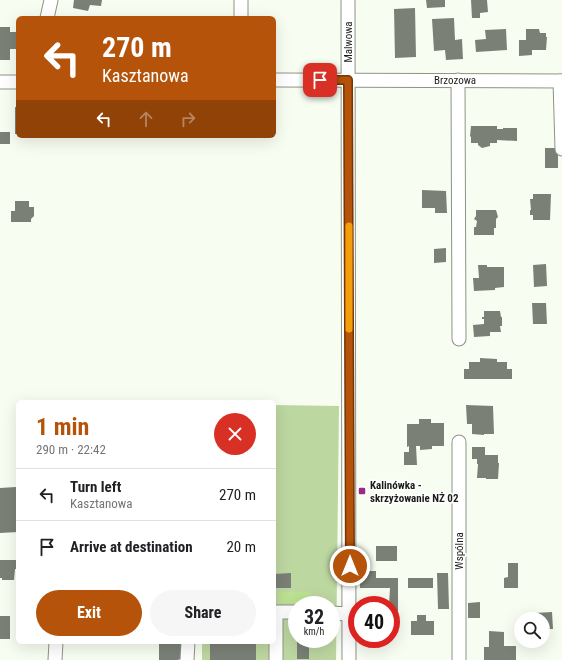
<!DOCTYPE html>
<meta charset="utf-8">
<style>
:root{--surface:#fff;--page:#f6f6f6;--text:#202124;--muted:#757577;--line:#e0e0e0;--accent:#b45309}
body{margin:0;font-family:"Roboto Condensed",sans-serif;background:var(--page);color:var(--text);height:100vh;display:flex;flex-direction:column;font-size:15px;white-space:nowrap}
*{box-sizing:border-box;margin:0}
p{font-size:13px;color:var(--muted)}
.icon{flex:none;width:22px;height:22px;fill:none;stroke:currentColor;stroke-width:2;stroke-linecap:round;stroke-linejoin:round}
.map{position:relative;flex:1;overflow:hidden}
.drawer{position:absolute;left:16px;top:400px;width:260px;height:244px;display:flex;flex-direction:column;background:var(--surface);border-radius:6px;box-shadow:0 4px 16px #0002}
.drawer>*{flex:none}
.guide{position:absolute;left:16px;top:16px;width:260px;height:122px;border-radius:6px;box-shadow:0 4px 16px #0002;background:#b45309;color:#fff;overflow:hidden}
.controls{position:absolute;left:514px;top:612px;display:grid;gap:8px}
.controls a{display:grid;place-items:center;width:36px;height:36px;border-radius:50%;background:var(--surface);box-shadow:0 4px 16px #0002;font-size:20px}
.speed{position:absolute;left:288px;top:596px;display:flex;gap:8px;font-size:20px;font-weight:700;text-align:center}
.speed>*{display:grid;place-content:center;width:52px;height:52px;border-radius:50%;background:var(--surface);box-shadow:0 4px 16px #0002;line-height:1}
.speed small{font-size:10px;font-weight:400}
.speed .limit{border:6px solid #d22;background:#fff;color:#111}
.pin{position:absolute;display:grid;place-items:center;width:34px;height:34px;color:#fff;margin:-17px;border-radius:8px;box-shadow:0 2px 6px #0006}
.me{position:absolute;width:44px;margin:-22px;rotate:0deg;stroke-linejoin:round;filter:drop-shadow(0 0 3px #0008)}
.turn{display:flex;align-items:center;gap:14px;height:84px;padding:0 20px;font-size:18px}
.turn .icon{width:52px;height:52px;stroke-width:2.5}
.turn b{display:block;font-size:28px;line-height:34px}
.lanes{display:flex;align-items:center;height:38px;padding:0 20px;background:#0003;justify-content:center;gap:20px;direction:ltr}
.lanes .off{opacity:.35}
.round{display:grid;place-items:center;flex:none;width:42px;height:42px;border-radius:21px;background:var(--page)}
.headline{display:flex;align-items:center;justify-content:space-between;height:68px;padding:0 20px}
h1{font-size:24px;font-weight:700;line-height:30px;color:var(--accent)}
.cta{display:flex;gap:8px;margin-top:auto;padding:8px 20px}
.cta a{flex:1;height:46px;border-radius:24px;background:var(--accent);color:#fff;font-size:16px;font-weight:700;line-height:46px;text-align:center}
.cta a+a{background:var(--page);color:var(--text)}
ul{padding:0;list-style:none}
li{display:flex;align-items:center;gap:12px;height:52px;padding:0 20px;border-top:1px solid var(--line)}
li div{flex:1}
li b{display:block;font-size:15px}
li em{font-style:normal}
.map>svg:first-child{display:block}
.green{fill:#bdd7a1;fill-rule:evenodd}
.water{fill:#bbe191}
.building{fill:#7b8076}
.lines{fill:none;stroke-linecap:round;stroke-linejoin:round}
.minor-casing{stroke:#8d9388;stroke-width:15}
.minor{stroke:#fff;stroke-width:13}
.route-casing{stroke:#753606;stroke-width:10}
.route{stroke:#b45309;stroke-width:7}
.slow{stroke:#f59e0b;stroke-width:7}
.poi-dot{fill:#982a8a;stroke:#fff;stroke-width:1.5}
.labels{text-anchor:middle;stroke-width:3.5;stroke-linejoin:round;paint-order:stroke}
.street-label{font-size:11px;fill:#1b1d19;stroke:#fff}
.poi-label{font-size:11px;font-weight:bold;fill:#1b1d19;stroke:#fff;text-anchor:start}
</style>
<div class="map">
<svg width="562" height="660" viewBox="0 0 562 660">
<rect width="100%" height="100%" fill="#f7fdf1"/>
<path class="green" d="M274,405L339,406L336,660H202V642H274ZM297,605H331V639H297Z"/>
<polygon class="water" points="279,592 310,592 310,603 278,603"/>
<g class="building">
<polygon points="74,0 102,0 101,6 90,5 88,11 73,8"/>
<polygon points="426,0 445,0 445,7 427,8"/>
<polygon points="471,0 487,0 488,12 480,13 480,18 472,18"/>
<polygon points="415,8 416,57 395,58 394,9"/>
<rect x="167" y="16" width="11" height="2"/>
<polygon points="454,18 455,40 462,39 463,59 446,60 445,50 434,51 432,19"/>
<polygon points="0,27 10,27 10,32 18,32 18,49 10,49 10,60 0,60"/>
<polygon points="506,29 507,50 476,52 475,40 486,39 485,30"/>
<polygon points="526,29 539,29 540,33 546,33 546,37 547,37 546,50 532,50 532,55 519,56 519,40 526,40"/>
<rect x="15" y="107" width="3" height="27"/>
<polygon points="471,126 497,126 497,129 503,129 503,128 517,128 517,141 497,140 497,143 490,143 490,146 482,148 478,145 478,143 471,143 471,137 470,136"/>
<rect x="0" y="132" width="10" height="12"/>
<rect x="545" y="148" width="13" height="20"/>
<polygon points="422,190 446,191 447,213 435,213 435,208 422,208"/>
<polygon points="533,194 551,194 550,220 533,220 533,215 530,215 530,210 531,210 530,199 533,199"/>
<polygon points="15,201 29,201 29,207 34,207 34,216 31,219 31,222 11,222 11,211 15,211"/>
<polygon points="476,210 496,210 498,217 496,219 496,228 494,228 494,235 474,235 474,227 476,227 477,221 474,219 476,216"/>
<polygon points="446,248 446,262 434,263 434,249"/>
<polygon points="546,264 547,286 534,287 533,265"/>
<polygon points="478,265 487,265 487,267 504,267 504,287 495,288 495,290 474,291 473,278 479,278"/>
<polygon points="532,303 546,303 547,324 533,324"/>
<polygon points="484,311 500,311 501,317 502,317 502,326 500,326 501,332 490,332 490,336 474,337 473,325 484,324 484,319 482,319 482,317 484,317"/>
<polygon points="480,358 497,359 497,362 507,362 507,369 512,369 512,379 464,379 464,369 469,369 469,362 480,362"/>
<polygon points="466,405 493,406 494,434 484,434 484,435 472,434 472,424 467,424"/>
<polygon points="419,419 431,419 431,423 444,423 444,446 432,446 432,449 420,450 420,446 416,446 417,465 404,465 404,452 409,452 409,446 407,447 407,424 419,424"/>
<polygon points="472,447 485,447 485,455 498,455 498,463 499,463 498,479 486,479 486,478 477,478 478,464 477,464 477,459 472,459"/>
<polygon points="16,487 18,532 0,533 0,488"/>
<rect x="376" y="546" width="21" height="15"/>
<polygon points="0,560 17,560 16,569 15,569 14,580 2,580 2,578 0,578"/>
<polygon points="508,563 518,563 518,588 504,588 504,578 508,577"/>
<polygon points="367,571 376,571 376,578 398,578 398,611 391,611 391,605 389,605 390,588 360,588 360,578 367,578"/>
<polygon points="291,573 291,588 274,588 274,574"/>
<polygon points="437,573 448,573 449,609 438,609"/>
<rect x="408" y="578" width="25" height="10"/>
<polygon points="480,602 480,618 468,618 468,603"/>
<polygon points="552,612 553,629 543,629 543,619 535,619 535,613"/>
<polygon points="417,615 426,615 426,621 434,621 434,635 411,635 411,621 417,621"/>
<rect x="0" y="616" width="10" height="23"/>
<polygon points="391,617 393,617 393,624 394,624 394,635 391,635"/>
<polygon points="489,631 504,632 504,646 516,646 516,660 484,660 484,647 489,647"/>
<rect x="297" y="639" width="12" height="20"/>
<polygon points="159,642 182,642 181,658 178,660 159,660"/>
<rect x="210" y="642" width="46" height="18"/>
</g>
<g class="lines">
<g class="minor-casing">
<g id="minor">
<polyline points="241,0 241,18"/>
<polyline points="348,0 349,660"/>
<polyline points="47,18 51,0"/>
<polyline points="274,80 562,81"/>
<polyline points="458,80 459,339"/>
<polyline points="560,81 562,149"/>
<polyline points="0,82 18,82"/>
<polyline points="331,613 349,614"/>
<polyline points="55,660 56,642"/>
<polyline points="187,660 188,642"/>
<polyline points="276,660 276,612 297,612"/>
<polyline points="459,660 459,442"/>
</g>
</g>
<use href="#minor" class="minor"/>
</g>
<g class="lines">
<g class="route-casing">
<polyline id="route" points="320,80 348,80 350,566"/>
</g>
<use href="#route" class="route"/>
<polyline class="slow" points="349,226 349,329"/>
</g>
<rect class="poi-dot" x="358" y="487" width="8" height="8" rx="2"/>
<g class="labels">
<g class="street-label">
<text transform="translate(348 42) rotate(-90)" y="4">Malwowa</text>
<text x="455" y="84">Brzozowa</text>
<text transform="translate(459 551) rotate(-90)" y="4">Wspólna</text>
</g>
<g class="poi-label">
<text x="370" y="489">Kalinówka -<tspan x="370" dy="13">skrzyżowanie NŻ 02</tspan></text>
</g>
</g>
</svg>
<div class="controls">
<a><svg class="icon" aria-label="search" viewBox="0 0 24 24"><circle cx="10" cy="10" r="6"/><path d="M15 15l6 6"/></svg></a>
</div>
<div class="speed"><div>32<small>km/h</small></div><div class="limit">40</div></div>
<div class="pin" style="left:320px;top:80px;background:#d93025"><svg class="icon" aria-label="arrive" viewBox="0 0 24 24"><path d="M6 21V4h12l-3 4 3 4H6"/></svg></div>
<svg class="me" style="left:350px;top:566px" viewBox="-20 -20 40 40"><circle r="17" fill="#b45309" stroke="#fff" stroke-width="3"/><path d="M0-11L8 9 0 5-8 9z" fill="#fff"/></svg>
<div class="guide">
<div class="turn"><svg class="icon" aria-label="left" viewBox="0 0 24 24"><path d="M17 20v-9H6M10 6l-5 5 5 5"/></svg><div><b>270 m</b>Kasztanowa</div></div>
<div class="lanes"><svg class="icon" aria-label="left" viewBox="0 0 24 24"><path d="M17 20v-9H6M10 6l-5 5 5 5"/></svg><svg class="icon off" aria-label="ahead" viewBox="0 0 24 24"><path d="M12 20V5M6 11l6-6 6 6"/></svg><svg class="icon off" aria-label="right" viewBox="0 0 24 24"><path d="M7 20v-9h11M14 6l5 5-5 5"/></svg></div>
</div>
<section class="drawer">
<div class="headline"><div><h1>1 min</h1><p>290 m · 22:42</p></div><a class="round" style="background:#d93025;color:#fff"><svg class="icon" aria-label="close" viewBox="0 0 24 24"><path d="M6 6l12 12M18 6L6 18"/></svg></a></div>
<ul>
<li><svg class="icon" aria-label="left" viewBox="0 0 24 24"><path d="M17 20v-9H6M10 6l-5 5 5 5"/></svg><div><b>Turn left</b><p>Kasztanowa</p></div><em>270 m</em></li>
<li><svg class="icon" aria-label="arrive" viewBox="0 0 24 24"><path d="M6 21V4h12l-3 4 3 4H6"/></svg><div><b>Arrive at destination</b></div><em>20 m</em></li>
</ul>
<div class="cta"><a>Exit</a><a>Share</a></div>
</section>
</div>
